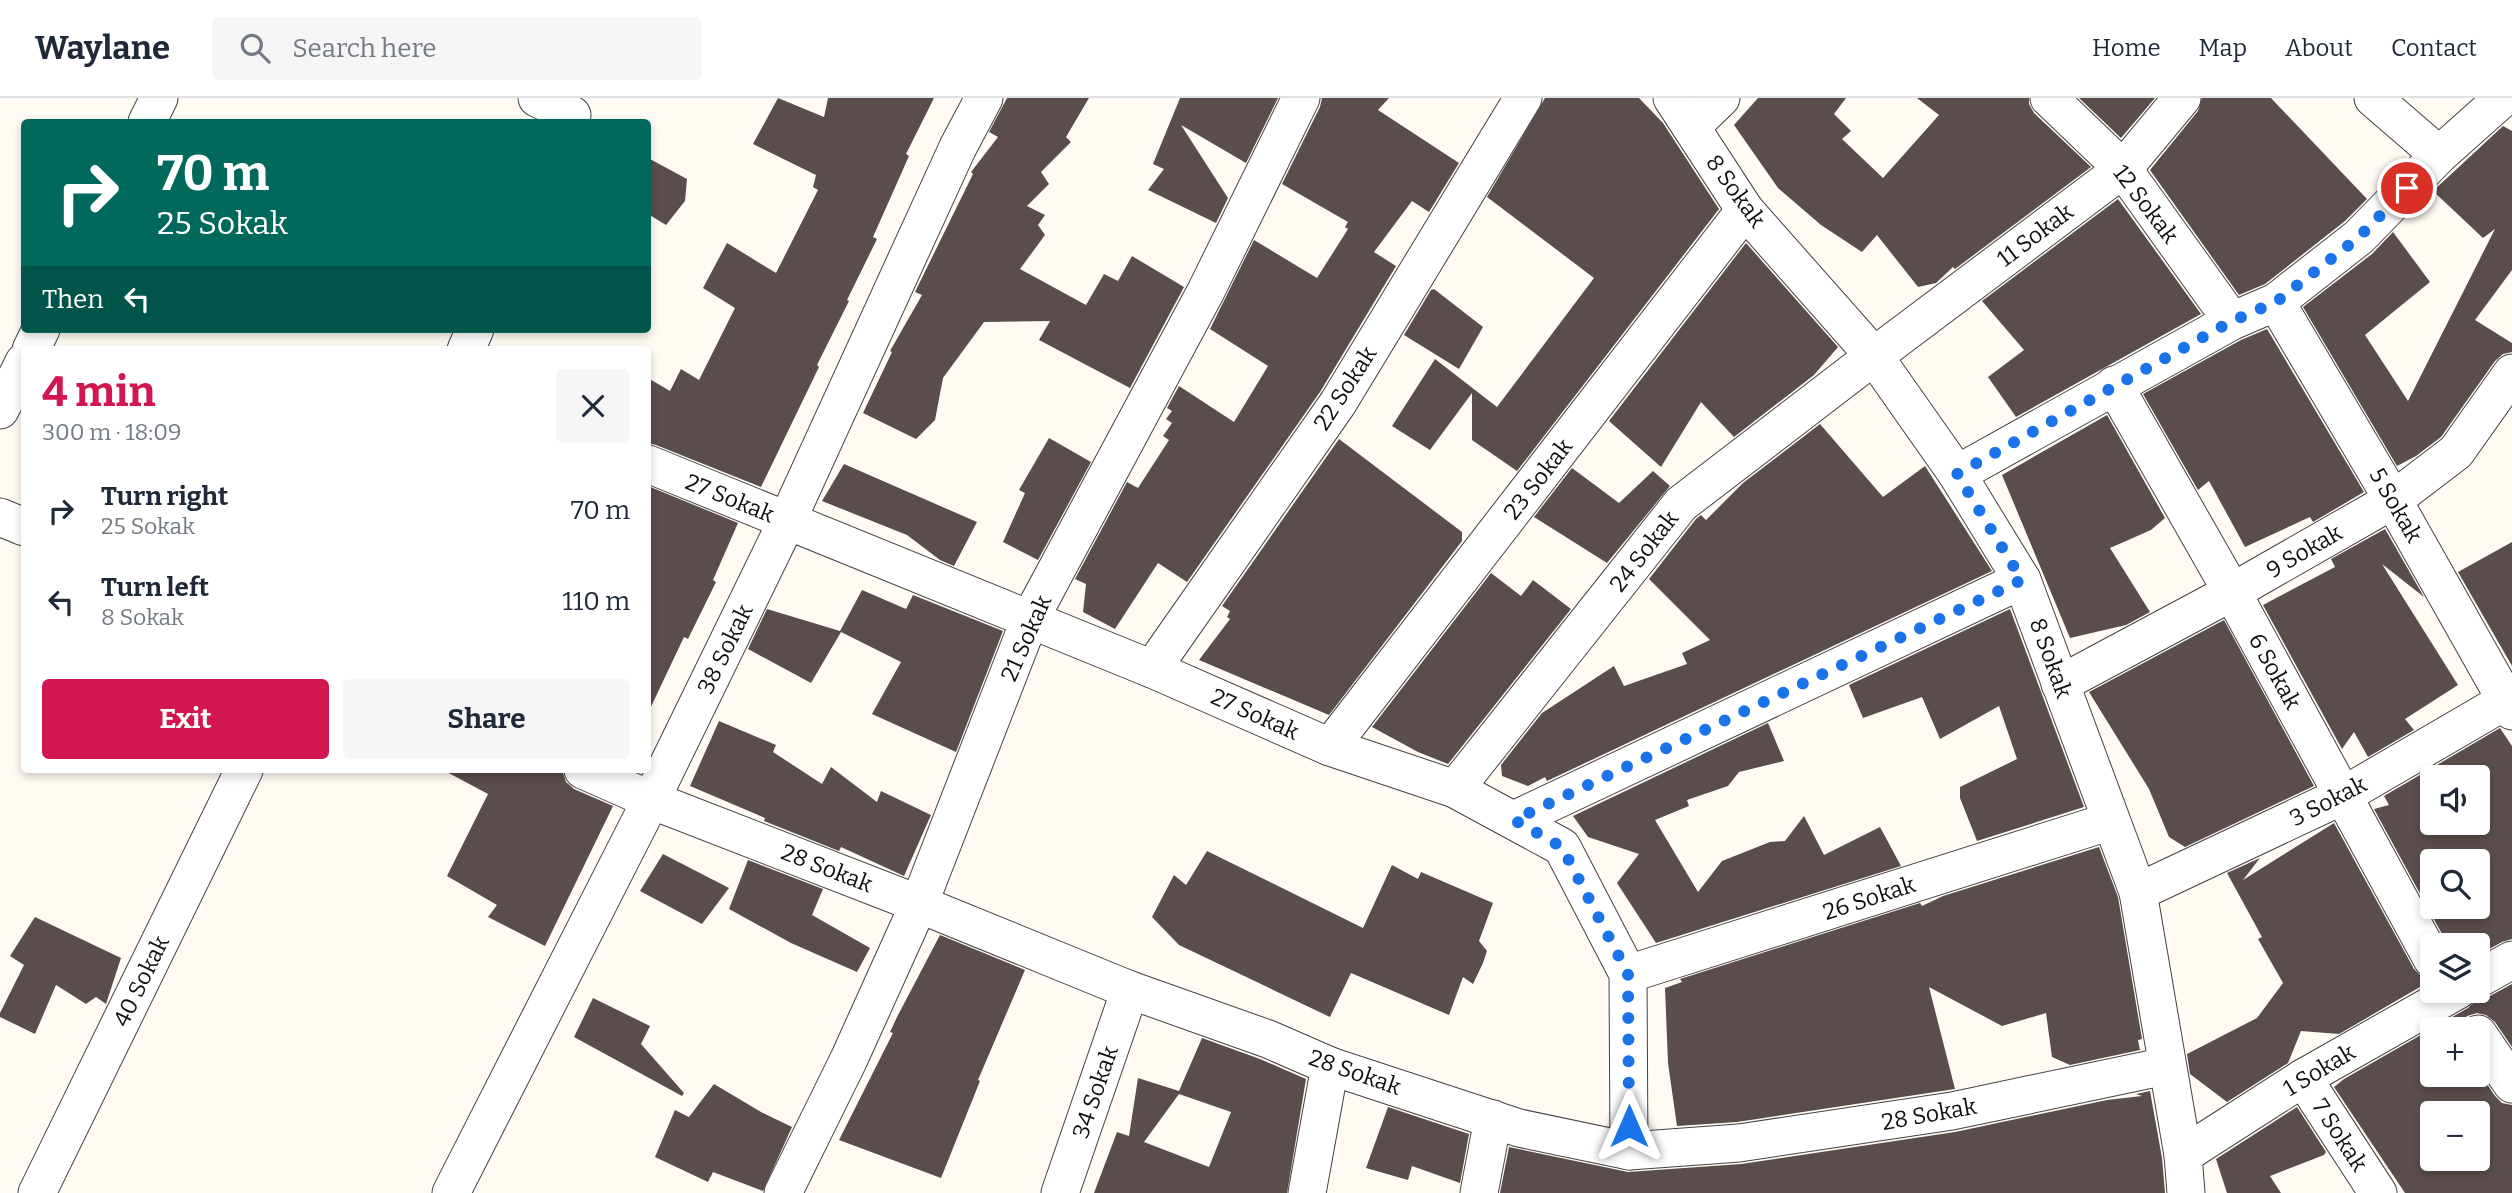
<!DOCTYPE html>
<meta charset="utf-8">
<style>
:root{--surface:#fff;--page:#f6f6f7;--text:#1f2937;--muted:#747a83;--line:#e0e1e3;--accent:#d21750}
body{margin:0;font-family:Bitter,serif;background:var(--page);color:var(--text);height:100vh;display:flex;flex-direction:column;font-size:26px;white-space:nowrap}
*{box-sizing:border-box;margin:0}
p{font-size:23px;color:var(--muted)}
.icon{flex:none;width:38px;height:38px;fill:none;stroke:currentColor;stroke-width:2;stroke-linecap:round;stroke-linejoin:round}
.map{position:relative;flex:1;overflow:hidden}
.sheet{position:absolute;left:21px;top:248px;width:630px;height:427px;display:flex;flex-direction:column;background:var(--surface);border-radius:7px;box-shadow:0 4px 10px #0003}
.sheet>*{flex:none}
.top-card{position:absolute;left:21px;top:21px;width:630px;height:214px;border-radius:7px;box-shadow:0 4px 10px #0003;background:#00695c;color:#fff;overflow:hidden}
.fabs{position:absolute;left:2420px;top:667px;display:grid;gap:14px}
.fabs a{display:grid;place-items:center;width:70px;height:70px;border-radius:7px;background:var(--surface);box-shadow:0 4px 10px #0003;font-size:35px}
.pin{position:absolute;display:grid;place-items:center;width:60px;height:60px;color:#fff;margin:-30px;border:4px solid #fff;border-radius:50%;box-shadow:0 2px 7px #0007}
.me{position:absolute;width:77px;margin:-38px;rotate:0deg;stroke-linejoin:round;filter:drop-shadow(0 0 5px #0008)}
.turn{display:flex;align-items:center;gap:24px;height:147px;padding:0 21px;font-size:32px}
.turn .icon{width:91px;height:91px;stroke-width:2.5}
.turn b{display:block;font-size:49px;line-height:60px}
.then{display:flex;align-items:center;height:66px;padding:0 21px;background:#0003;gap:14px;font-size:26px}
.round{display:grid;place-items:center;flex:none;width:74px;height:74px;border-radius:7px;background:var(--page)}
.head{display:flex;align-items:center;justify-content:space-between;height:119px;padding:0 21px}
h1{font-size:42px;font-weight:700;line-height:52px;color:var(--accent)}
.button{display:flex;gap:14px;margin-top:auto;padding:14px 21px}
.button a{flex:1;height:80px;border-radius:7px;background:var(--accent);color:#fff;font-size:28px;font-weight:700;line-height:80px;text-align:center}
.button a+a{background:var(--page);color:var(--text)}
ul{padding:0;list-style:none}
li{display:flex;align-items:center;gap:21px;height:91px;padding:0 21px}
li div{flex:1}
li b{display:block;font-size:26px}
li em{font-style:normal}
header{display:flex;align-items:center;gap:42px;box-sizing:border-box;height:98px;padding:0 35px;background:var(--surface);border-bottom:2px solid var(--line)}
header strong{font-size:33px}
nav{display:flex;gap:38px;margin-inline-start:auto;font-size:24px}
.search{width:490px;height:63px;background:var(--page);display:flex;align-items:center;gap:18px;box-sizing:border-box;padding:0 24px;border-radius:7px;color:var(--muted);font-size:26px}
.map>svg:first-child{display:block}
.building{fill:#5b4d4b;fill-rule:evenodd}
.lines{fill:none;stroke-linecap:round;stroke-linejoin:round}
.minor-casing{stroke:#434343;stroke-width:39}
.minor{stroke:#fff;stroke-width:37}
.route{stroke:#1a73e8;stroke-width:12;stroke-dasharray:0 21.6}
.labels{text-anchor:middle;stroke-width:7;stroke-linejoin:round;paint-order:stroke}
.street-label{font-size:23px;fill:#101010;stroke:#fff}
</style>
<header>
<strong>Waylane</strong>
<div class="search"><svg class="icon" aria-label="search" viewBox="0 0 24 24"><circle cx="10" cy="10" r="6"/><path d="M15 15l6 6"/></svg>Search here</div>
<nav><a>Home</a><a>Map</a><a>About</a><a>Contact</a></nav>
</header>
<div class="map">
<svg width="2512" height="1095" viewBox="0 0 2512 1095">
<rect width="100%" height="100%" fill="#fffaf4"/>
<g class="building">
<polygon points="778,0 824,19 828,0 934,0 906,56 909,58 873,139 877,141 847,202 849,203 817,267 819,269 761,389 656,347 648,345 648,280 670,293 681,271 699,282 735,210 703,190 727,145 776,175 818,92 813,89 816,77 753,46"/>
<polygon points="1007,0 1089,0 1066,39 1071,44 1041,74 1049,86 1027,108 1045,117 1038,127 1045,137 1020,171 1086,207 1104,176 1118,183 1132,158 1184,189 1130,290 1039,242 1050,223 984,224 943,280 935,322 916,341 863,315 892,254 890,253 922,197 915,194 973,76 971,74 998,39 989,34"/>
<polygon points="1180,0 1278,0 1246,65 1181,27 1228,100 1216,125 1148,92 1164,71 1153,66"/>
<polygon points="1322,0 1389,0 1378,12 1459,65 1429,114 1412,103 1374,154 1396,168 1320,294 1187,484 1158,465 1115,531 1083,514 1086,486 1075,481 1127,384 1138,390 1169,342 1163,338 1172,325 1166,321 1172,313 1167,310 1179,288 1234,324 1268,268 1210,231 1254,142 1317,180 1348,131 1345,129 1348,124 1282,86 1320,9"/>
<polygon points="1545,0 1639,0 1663,25 1719,111 1517,373 1472,342 1472,295 1430,352 1392,328 1435,261 1497,309 1594,180 1487,99"/>
<polygon points="1758,0 1846,0 1834,16 1851,33 1842,41 1883,80 1939,17 1917,0 2029,0 2029,6 2034,15 2091,69 1955,171 1953,169 1936,185 1918,189 1877,137 1862,154 1821,127 1778,90 1734,27"/>
<polygon points="2079,0 2155,0 2121,40"/>
<polygon points="2202,0 2271,0 2367,101 2345,123 2265,186 2239,197 2150,72 2198,13"/>
<polygon points="2503,28 2512,33 2512,172 2475,222 2512,245 2512,254 2503,256 2495,263 2441,339 2416,358 2397,368 2303,209 2372,156 2393,134 2430,184 2365,237 2408,303 2495,131 2483,140 2433,93"/>
<polygon points="648,60 687,81 685,103 666,127 648,116"/>
<polygon points="2118,101 2201,216 2016,319 1988,279 2024,252 1982,203"/>
<polygon points="1746,145 1838,249 1814,277 1734,339 1701,304 1661,369 1609,323"/>
<polygon points="1434,191 1483,229 1459,271 1404,237 1431,192"/>
<polygon points="2267,231 2364,394 2313,424 2310,419 2245,449 2209,383 2198,392 2143,296 2241,242"/>
<polygon points="2107,317 2165,420 2151,432 2110,450 2150,514 2126,527 2070,540 2002,377"/>
<polygon points="1820,326 1883,399 1925,368 1992,473 1547,683 1545,679 1528,688 1502,678 1501,667 1542,615 1614,568 1624,588 1687,566 1682,555 1710,542 1649,481 1696,421 1701,417 1706,422 1743,385"/>
<polygon points="1049,340 1091,364 1038,462 1003,444 1025,395 1019,392"/>
<polygon points="1339,341 1462,434 1462,443 1329,617 1199,562 1230,521 1227,519 1230,513 1222,508"/>
<polygon points="844,366 977,424 954,468 940,462 907,437 822,403"/>
<polygon points="1572,370 1619,405 1653,373 1670,388 1607,465 1534,419"/>
<polygon points="648,388 738,425 713,482 716,484 688,541 684,539 648,615"/>
<polygon points="2385,431 2424,499 2382,466 2458,587 2405,621 2414,632 2368,659 2354,634 2342,651 2263,507 2335,469 2331,461"/>
<polygon points="2512,444 2512,568 2458,474"/>
<polygon points="1491,475 1521,498 1533,482 1571,511 1448,666 1418,654 1372,629"/>
<polygon points="862,492 906,511 913,497 1003,533 956,654 872,616 901,564 841,534 811,585 748,551 767,511 840,533"/>
<polygon points="2010,511 2084,709 1977,743 1960,700 1960,689 2017,661 1999,608 1940,641 1922,599 1863,620 1849,587"/>
<polygon points="2224,522 2314,688 2185,749 2169,739 2149,691 2089,594"/>
<polygon points="719,623 776,647 773,654 822,686 831,669 877,704 881,693 931,717 904,778 841,749 839,753 764,723 765,720 690,688"/>
<polygon points="1768,625 1784,663 1739,674 1728,688 1687,702 1689,708 1655,722 1698,794 1722,763 1770,744 1785,743 1804,718 1824,757 1880,729 1901,768 1656,845 1617,785 1639,756 1588,739 1573,718"/>
<path d="M2500,630L2512,648V841L2502,844L2478,857V847H2448L2374,711L2389,707L2384,698ZM2432,679H2478V724H2432ZM2432,763H2478V808H2432Z"/>
<polygon points="443,672 562,672 566,684 574,691 613,708 545,848 488,819 497,807 447,778 488,696"/>
<polygon points="2334,725 2414,871 2422,879 2432,882 2339,936 2301,933 2288,965 2227,1004 2190,976 2187,956 2257,920 2283,885 2258,841 2262,839 2227,775 2260,760 2243,782"/>
<polygon points="2099,749 2118,799 2142,941 2138,942 2140,952 2070,967 2052,959 2046,915 2002,928 1929,889 1955,991 1737,1024 1677,1028 1668,965 1665,890 1682,884 1680,881 1920,805 1922,808 1943,798"/>
<polygon points="1207,753 1363,830 1392,767 1418,781 1421,774 1493,805 1479,843 1487,853 1483,865 1473,886 1463,879 1449,917 1351,875 1330,919 1179,847 1152,819 1174,777 1186,787"/>
<polygon points="663,756 729,790 702,826 640,793"/>
<polygon points="748,762 823,791 812,817 870,850 857,874 791,845 729,811"/>
<polygon points="35,819 121,860 106,906 96,899 86,906 56,887 35,936 0,919 0,915 24,867 10,858"/>
<polygon points="940,837 1025,872 978,982 980,983 941,1080 839,1042 893,935 890,934 897,919"/>
<path d="M2512,886V949L2495,924L2486,917L2477,915L2467,918L2458,931H2432V976H2478V973L2495,998L2502,1005L2512,1007V1095H2405L2334,989L2344,981L2468,910L2476,902L2488,899ZM2432,1015H2478V1060H2432Z"/>
<polygon points="593,900 650,928 641,946 684,995 682,998 574,939"/>
<path d="M1202,940L1260,961L1306,981L1287,1095H1094L1117,1034L1129,1038L1138,980L1179,993ZM1179,996L1231,1014L1209,1069L1144,1044Z"/>
<polygon points="714,986 761,1014 792,1029 763,1093 713,1074 708,1084 655,1059 675,1012 689,1019"/>
<polygon points="2150,993 2162,1060 2165,1095 1500,1095 1509,1049 1628,1074 1741,1066 1955,1034 2107,1002 2142,998 2136,996"/>
<polygon points="1388,1009 1469,1036 1460,1085 1412,1068 1408,1082 1366,1070"/>
<polygon points="2297,1009 2326,1054 2324,1057 2270,1078 2281,1095 2227,1095 2216,1061"/>
</g>
<g class="lines">
<g class="minor-casing">
<g id="minor">
<polyline points="537,0 572,17"/>
<polyline points="1672,0 1745,112 1874,258 1957,376 2022,482 2138,794 2183,1057 2186,1095"/>
<polyline points="2049,0 2123,71 2232,223"/>
<polyline points="2373,0 2439,57"/>
<polyline points="147,24 159,0"/>
<polyline points="1691,29 1721,0"/>
<polyline points="2276,204 2393,402 2512,613"/>
<polyline points="31,252 41,231"/>
<polyline points="466,252 475,231"/>
<polyline points="2114,287 2232,494 2432,861"/>
<polyline points="0,312 24,264"/>
<polyline points="648,366 1152,571 1330,649 1455,691 1562,749 1628,876 1629,1053"/>
<polyline points="1957,376 2232,223 2276,204 2359,139 2439,57 2503,0"/>
<polyline points="0,419 24,429"/>
<polyline points="1152,571 1338,305 1523,0"/>
<polyline points="2060,586 2232,494 2393,402 2456,354 2512,275"/>
<polyline points="1330,649 1745,112"/>
<polyline points="583,672 651,702 919,806 1130,892 1268,941 1330,968 1519,1030 1629,1053 1739,1045 1952,1013 2166,968"/>
<polyline points="1455,691 1681,406 1874,258 2123,71 2182,0"/>
<polyline points="1514,722 2022,482"/>
<polyline points="2138,794 2344,697 2512,599"/>
<polyline points="1628,876 2111,723"/>
<polyline points="2478,881 2512,862"/>
<polyline points="2478,936 2512,986"/>
<polyline points="2303,980 2378,1095"/>
<polyline points="2183,1057 2303,980 2458,892"/>
<polyline points="37,1095 244,672"/>
<polyline points="451,1095 651,702 787,423 958,49 984,0"/>
<polyline points="783,1095 849,961 919,806 1030,521 1206,193 1301,0"/>
<polyline points="1060,1095 1130,892"/>
<polyline points="1307,1095 1330,968"/>
<polyline points="1479,1095 1493,1021"/>
</g>
</g>
<use href="#minor" class="minor"/>
</g>
<g class="lines">
<polyline class="route" points="1629,1028 1628,876 1562,749 1514,722 2022,482 1957,376 2232,223 2276,204 2359,139 2407,90"/>
</g>
<g class="labels">
<g class="street-label">
<text transform="translate(1736 93) rotate(54)" y="8">8 Sokak</text>
<text transform="translate(2146 106) rotate(53)" y="8">12 Sokak</text>
<text transform="translate(2035 137) rotate(-37)" y="8">11 Sokak</text>
<text transform="translate(1345 290) rotate(-57)" y="8">22 Sokak</text>
<text transform="translate(1538 381) rotate(-52)" y="8">23 Sokak</text>
<text transform="translate(730 400) rotate(22)" y="8">27 Sokak</text>
<text transform="translate(2396 407) rotate(60)" y="8">5 Sokak</text>
<text transform="translate(1644 453) rotate(-52)" y="8">24 Sokak</text>
<text transform="translate(2304 453) rotate(-30)" y="8">9 Sokak</text>
<text transform="translate(1026 540) rotate(-66)" y="8">21 Sokak</text>
<text transform="translate(725 551) rotate(-64)" y="8">38 Sokak</text>
<text transform="translate(2051 560) rotate(70)" y="8">8 Sokak</text>
<text transform="translate(2275 573) rotate(61)" y="8">6 Sokak</text>
<text transform="translate(1255 616) rotate(24)" y="8">27 Sokak</text>
<text transform="translate(2328 703) rotate(-27)" y="8">3 Sokak</text>
<text transform="translate(827 770) rotate(21)" y="8">28 Sokak</text>
<text transform="translate(1869 800) rotate(-18)" y="8">26 Sokak</text>
<text transform="translate(141 883) rotate(-64)" y="8">40 Sokak</text>
<text transform="translate(2319 972) rotate(-31)" y="8">1 Sokak</text>
<text transform="translate(1355 974) rotate(19)" y="8">28 Sokak</text>
<text transform="translate(1095 994) rotate(-71)" y="8">34 Sokak</text>
<text transform="translate(1929 1016) rotate(-10)" y="8">28 Sokak</text>
<text transform="translate(2340 1037) rotate(57)" y="8">7 Sokak</text>
</g>
</g>
</svg>
<div class="fabs">
<a><svg class="icon" aria-label="sound" viewBox="0 0 24 24"><path d="M4 9h4l5-4v14l-5-4H4zM17 9q2 3 0 6"/></svg></a>
<a><svg class="icon" aria-label="search" viewBox="0 0 24 24"><circle cx="10" cy="10" r="6"/><path d="M15 15l6 6"/></svg></a>
<a><svg class="icon" aria-label="layers" viewBox="0 0 24 24"><path d="M12 4l9 5-9 5-9-5zM3 14l9 5 9-5"/></svg></a>
<a>+</a>
<a>−</a>
</div>
<div class="pin" style="left:2407px;top:90px;background:#d93025"><svg class="icon" aria-label="arrive" viewBox="0 0 24 24"><path d="M6 21V4h12l-3 4 3 4H6"/></svg></div>
<svg class="me" style="left:1629px;top:1028px" viewBox="-20 -20 40 40"><path d="M0-17L14 15 0 8-14 15z" fill="#1a73e8" stroke="#fff" stroke-width="4"/></svg>
<div class="top-card">
<div class="turn"><svg class="icon" aria-label="right" viewBox="0 0 24 24"><path d="M7 20v-9h11M14 6l5 5-5 5"/></svg><div><b>70 m</b>25 Sokak</div></div>
<div class="then">Then<svg class="icon" aria-label="left" viewBox="0 0 24 24"><path d="M17 20v-9H6M10 6l-5 5 5 5"/></svg></div>
</div>
<section class="sheet">
<div class="head"><div><h1>4 min</h1><p>300 m · 18:09</p></div><a class="round"><svg class="icon" aria-label="close" viewBox="0 0 24 24"><path d="M6 6l12 12M18 6L6 18"/></svg></a></div>
<ul>
<li><svg class="icon" aria-label="right" viewBox="0 0 24 24"><path d="M7 20v-9h11M14 6l5 5-5 5"/></svg><div><b>Turn right</b><p>25 Sokak</p></div><em>70 m</em></li>
<li><svg class="icon" aria-label="left" viewBox="0 0 24 24"><path d="M17 20v-9H6M10 6l-5 5 5 5"/></svg><div><b>Turn left</b><p>8 Sokak</p></div><em>110 m</em></li>
</ul>
<div class="button"><a>Exit</a><a>Share</a></div>
</section>
</div>
